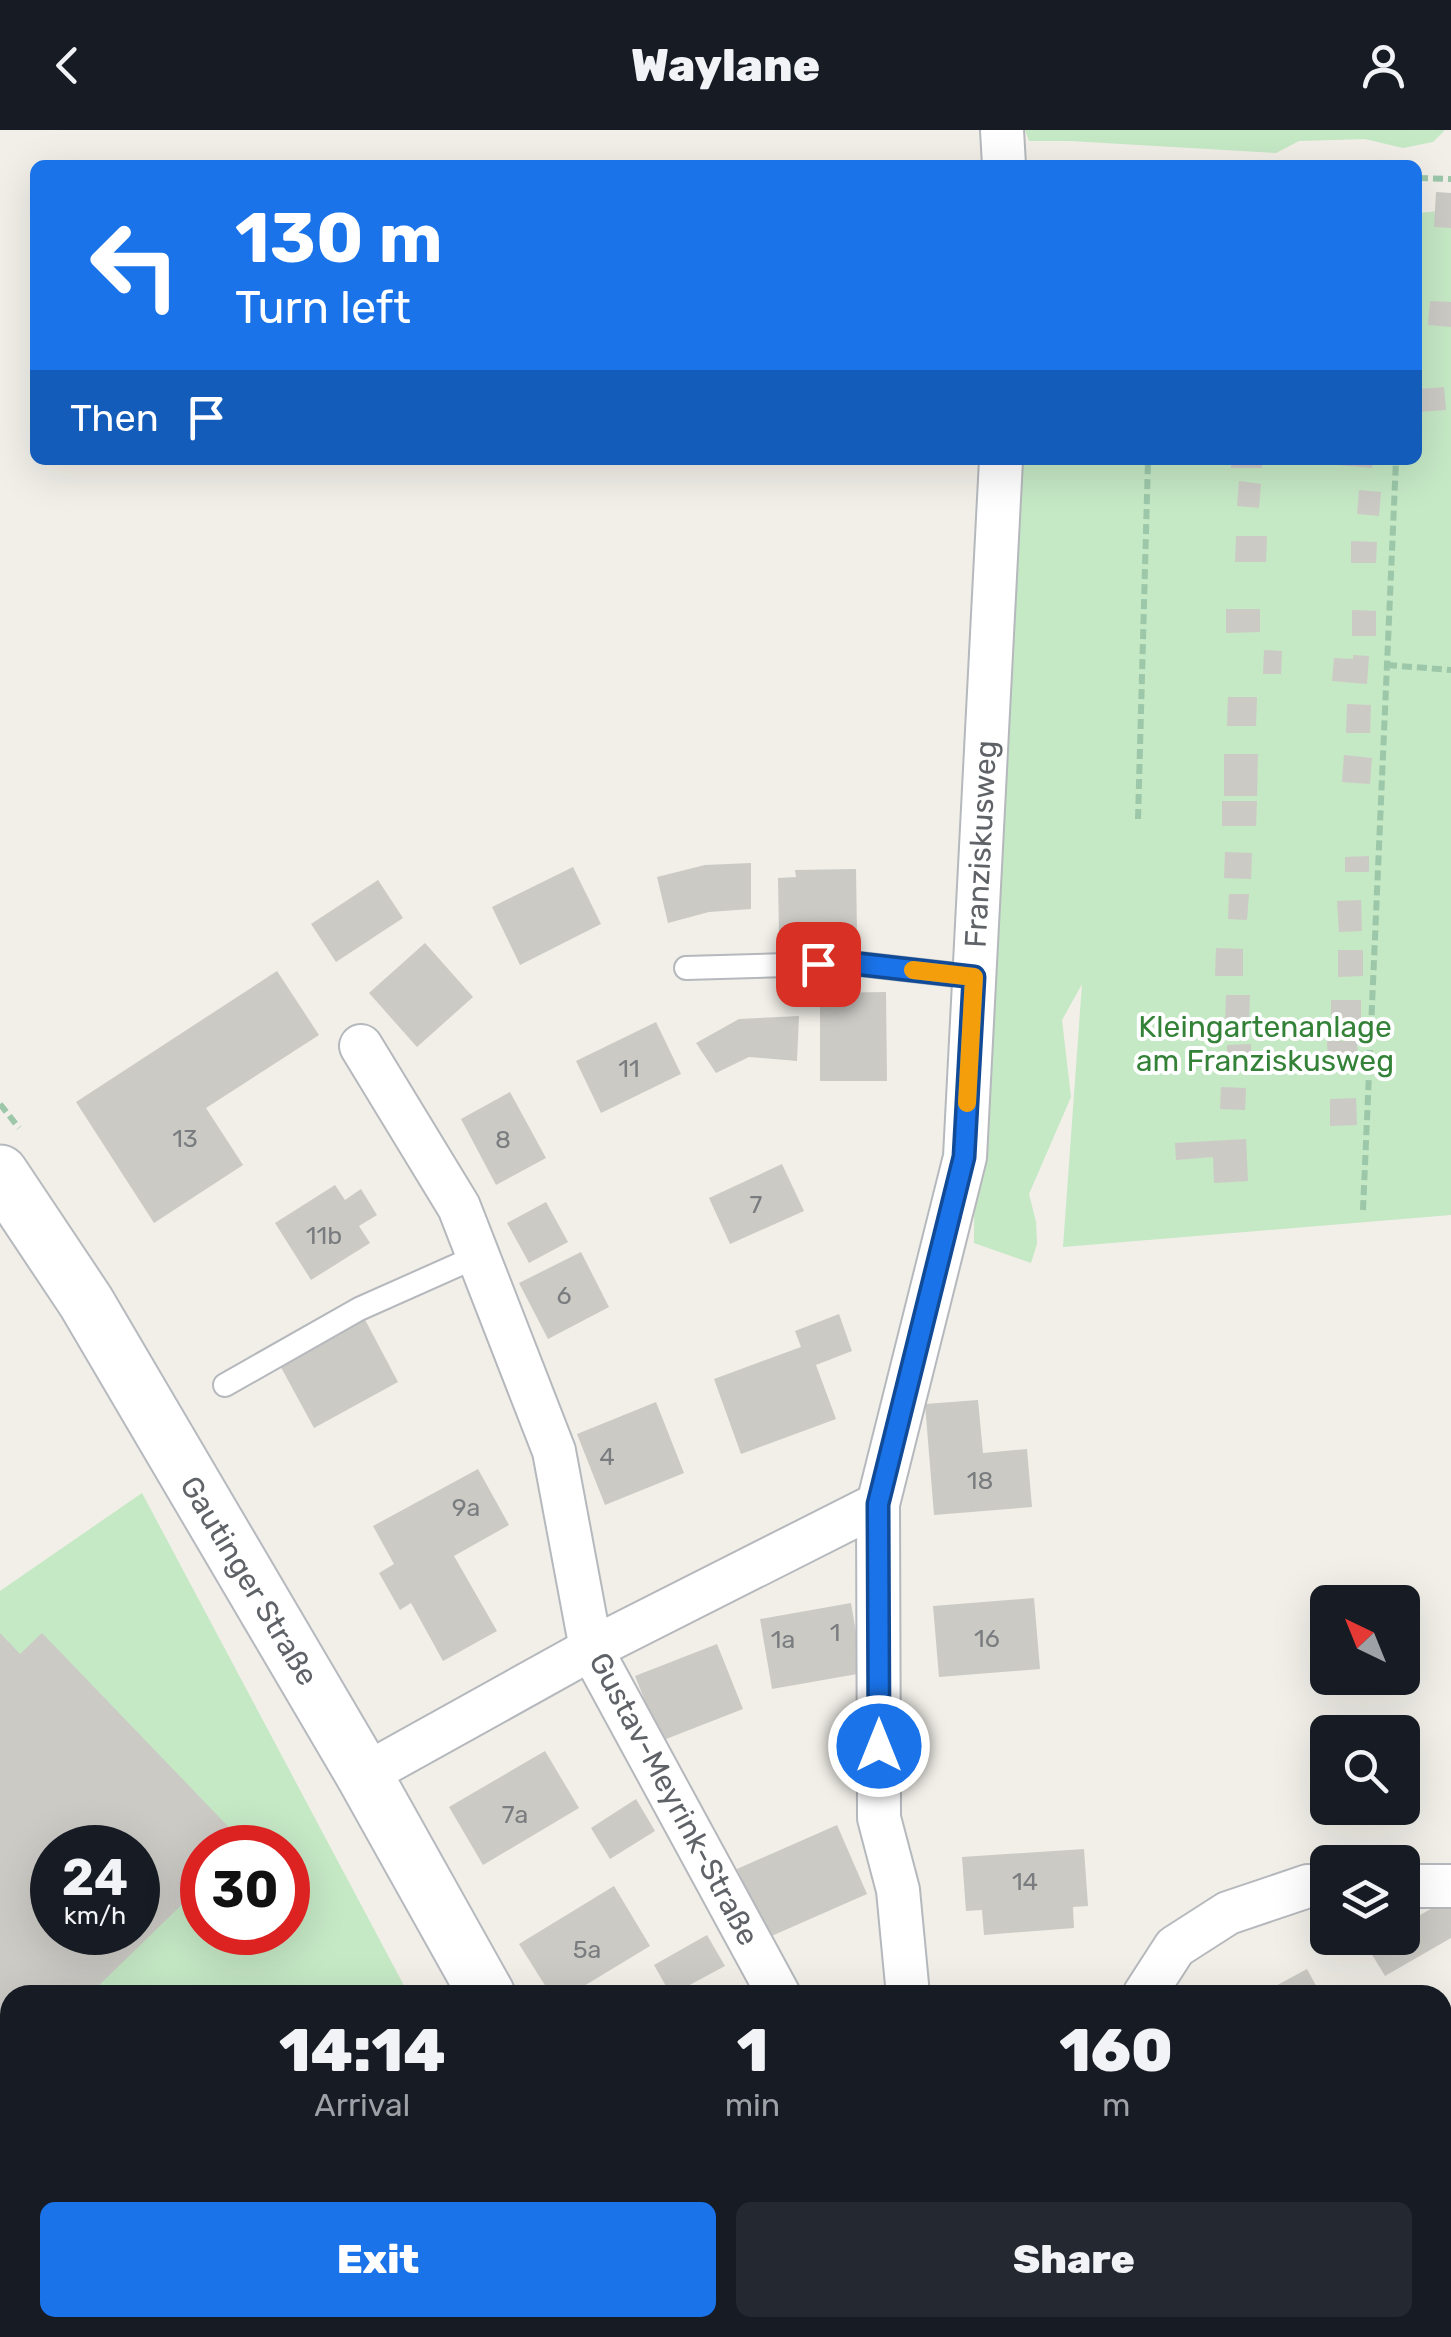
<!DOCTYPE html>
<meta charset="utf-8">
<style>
:root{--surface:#171b24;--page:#242831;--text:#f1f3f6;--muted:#9ea1a6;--accent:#1a73e8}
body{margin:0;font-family:Rubik,sans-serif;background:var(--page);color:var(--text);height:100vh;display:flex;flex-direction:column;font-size:38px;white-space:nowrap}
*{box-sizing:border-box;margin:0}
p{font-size:32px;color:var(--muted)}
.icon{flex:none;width:55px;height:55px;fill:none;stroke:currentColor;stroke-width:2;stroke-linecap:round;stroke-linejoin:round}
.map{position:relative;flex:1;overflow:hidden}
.side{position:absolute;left:0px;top:1855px;width:1452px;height:352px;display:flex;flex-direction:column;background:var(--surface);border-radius:30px 30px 0 0;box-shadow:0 10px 40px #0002}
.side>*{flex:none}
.banner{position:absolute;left:30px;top:30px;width:1392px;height:305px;border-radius:15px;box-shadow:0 10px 40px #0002;background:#1a73e8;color:#fff;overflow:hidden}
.needle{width:65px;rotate:317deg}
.controls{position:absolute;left:1310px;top:1455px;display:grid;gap:20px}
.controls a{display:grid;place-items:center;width:110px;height:110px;border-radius:15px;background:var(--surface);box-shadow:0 10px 40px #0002;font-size:50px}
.speed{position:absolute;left:30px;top:1695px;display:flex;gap:20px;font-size:50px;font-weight:700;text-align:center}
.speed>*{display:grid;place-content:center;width:130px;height:130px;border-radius:50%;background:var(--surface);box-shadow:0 10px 40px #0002;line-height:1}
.speed small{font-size:25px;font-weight:400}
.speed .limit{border:15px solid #d22;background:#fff;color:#111}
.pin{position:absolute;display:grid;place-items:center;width:85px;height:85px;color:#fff;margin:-42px;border-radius:20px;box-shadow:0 5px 15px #0006}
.me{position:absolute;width:110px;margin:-55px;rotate:0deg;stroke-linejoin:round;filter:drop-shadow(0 0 8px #0008)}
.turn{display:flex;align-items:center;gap:35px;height:210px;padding:0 40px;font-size:45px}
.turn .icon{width:130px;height:130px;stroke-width:2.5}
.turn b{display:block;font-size:70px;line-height:85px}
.then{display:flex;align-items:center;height:95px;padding:0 40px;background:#0003;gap:20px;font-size:38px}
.eta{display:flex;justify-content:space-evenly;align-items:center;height:170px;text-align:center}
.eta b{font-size:60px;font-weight:800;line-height:70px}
.primary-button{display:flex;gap:20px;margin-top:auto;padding:20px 40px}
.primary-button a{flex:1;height:115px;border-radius:15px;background:var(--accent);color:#fff;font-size:40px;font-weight:800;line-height:115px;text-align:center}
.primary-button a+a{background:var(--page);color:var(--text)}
header{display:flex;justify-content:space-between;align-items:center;height:130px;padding:0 40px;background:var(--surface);font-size:45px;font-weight:800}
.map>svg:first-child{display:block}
.green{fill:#c5e8c5;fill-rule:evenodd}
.building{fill:#cccac5;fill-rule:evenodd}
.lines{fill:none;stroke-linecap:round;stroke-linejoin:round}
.lane-casing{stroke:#b5b8bc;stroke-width:26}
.street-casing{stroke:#b5b8bc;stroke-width:46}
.secondary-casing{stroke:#b6babf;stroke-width:59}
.path{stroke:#9cc7a9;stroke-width:6;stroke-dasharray:10 5;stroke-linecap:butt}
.lane{stroke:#fff;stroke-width:22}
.street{stroke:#fff;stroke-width:42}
.secondary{stroke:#fff;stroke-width:55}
.route-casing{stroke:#114b97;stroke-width:25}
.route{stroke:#1a73e8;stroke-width:18}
.slow{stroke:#f59e0b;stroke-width:18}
.labels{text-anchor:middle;stroke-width:8;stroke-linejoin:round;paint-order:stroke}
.number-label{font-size:25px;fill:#7a7d7f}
.street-label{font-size:30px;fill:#5f6368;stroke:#fff}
.park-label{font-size:30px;fill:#348238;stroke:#fff}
</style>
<header><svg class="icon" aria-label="back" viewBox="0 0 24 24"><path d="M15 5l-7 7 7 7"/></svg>Waylane<svg class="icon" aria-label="person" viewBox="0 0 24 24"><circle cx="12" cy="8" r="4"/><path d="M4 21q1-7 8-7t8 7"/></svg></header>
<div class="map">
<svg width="1451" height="2207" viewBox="0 0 1451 2207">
<rect width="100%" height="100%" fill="#f1efe8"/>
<g class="green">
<polygon points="1025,0 1444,0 1444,1 1433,12 1403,18 1365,9 1299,11 1276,23 1070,11 1029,11"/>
<polygon points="1451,80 1451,1085 1063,1117 1082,854 1062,890 1071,967 1029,1064 1036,1092 1037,1114 1031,1133 974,1113 975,910 1003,330 1418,330 1418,83"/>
<path d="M142,1363L409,1865H10V2198H602L608,2207H0V1461ZM52,1718H138V1802H52ZM202,1718H288V1802H202Z"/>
</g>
<g class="building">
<polygon points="1436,62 1451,63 1451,98 1434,97"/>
<polygon points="1430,171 1451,172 1451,197 1428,195"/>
<polygon points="1444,257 1446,280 1418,282 1418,259"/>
<rect x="1231" y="330" width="31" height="8"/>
<polygon points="1339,330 1373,330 1372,338 1339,335"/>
<polygon points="1239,351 1261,354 1259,378 1237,376"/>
<polygon points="1359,360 1381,362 1379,386 1357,384"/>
<polygon points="1236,406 1267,406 1266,432 1235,432"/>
<polygon points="1351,411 1377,412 1376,433 1351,433"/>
<polygon points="1226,479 1260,479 1260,502 1226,503"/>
<polygon points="1352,480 1376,481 1376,506 1352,506"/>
<polygon points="1264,520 1282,521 1281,544 1263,544"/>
<polygon points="1353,525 1369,526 1367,554 1332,551 1334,528 1353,529"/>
<polygon points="1228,567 1257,567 1256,596 1227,596"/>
<polygon points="1347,574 1371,575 1370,603 1346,603"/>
<polygon points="1224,624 1258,624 1257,666 1224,666"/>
<polygon points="1344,625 1372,628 1370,654 1342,652"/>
<polygon points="1222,671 1257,671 1256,696 1222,696"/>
<polygon points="1225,722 1252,723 1251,749 1224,748"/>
<polygon points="1369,726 1369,742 1345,742 1345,727"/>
<polygon points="751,733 751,779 709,782 668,793 657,747 705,735"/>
<polygon points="573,737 601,794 520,835 492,777"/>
<polygon points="856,739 857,804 779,806 778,748 796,747 795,740"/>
<polygon points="378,750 403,788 336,832 311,794"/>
<polygon points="1229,764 1249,764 1247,790 1228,789"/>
<polygon points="1361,770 1362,801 1339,802 1337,771"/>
<polygon points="425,813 473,867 417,917 369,863"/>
<polygon points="1216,818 1243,819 1243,846 1215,846"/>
<polygon points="1338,820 1363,820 1363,846 1338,847"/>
<polygon points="277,841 319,905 206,978 243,1035 154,1093 76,972"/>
<polygon points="886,862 887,951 820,951 820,863"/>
<polygon points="1226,865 1250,865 1249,892 1225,891"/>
<rect x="1331" y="870" width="30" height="23"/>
<polygon points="799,886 797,931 749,927 716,943 696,913 739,889"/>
<polygon points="656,892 681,944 601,983 576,931"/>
<polygon points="1327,911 1357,911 1358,936 1328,936"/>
<polygon points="1251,914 1252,938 1227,938 1227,915"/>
<polygon points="1221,957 1246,958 1245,980 1220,979"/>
<polygon points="510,962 546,1028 496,1055 461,989"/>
<polygon points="1356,968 1357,995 1330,996 1330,969"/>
<polygon points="1246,1009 1248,1051 1214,1053 1213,1027 1176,1030 1175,1013"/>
<polygon points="782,1034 804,1081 730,1114 709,1068"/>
<polygon points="335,1055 345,1070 361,1059 377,1085 359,1096 370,1113 311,1150 275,1093"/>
<polygon points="546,1072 568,1112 529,1133 507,1093"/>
<polygon points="581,1122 609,1177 548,1209 519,1153"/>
<polygon points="362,1184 398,1252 314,1298 277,1230"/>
<polygon points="839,1184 852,1221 816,1235 836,1289 741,1324 714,1249 801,1217 795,1201"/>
<polygon points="978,1270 983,1323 1027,1319 1032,1377 934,1385 925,1274"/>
<polygon points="656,1272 684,1343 605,1375 577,1304"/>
<polygon points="478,1339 509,1395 454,1426 497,1501 443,1531 411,1473 400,1480 379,1443 394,1434 373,1396"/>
<polygon points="1034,1468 1040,1539 939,1547 933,1476"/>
<polygon points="851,1473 863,1543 772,1559 760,1489"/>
<path d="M0,1503L20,1524L42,1503L245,1714L242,1718H202V1755L89,1865H10V1908L0,1917ZM52,1718H138V1802H52Z"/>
<polygon points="717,1514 743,1579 661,1611 635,1546"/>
<polygon points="545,1621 579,1678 483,1735 449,1677"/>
<polygon points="636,1669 655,1701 610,1729 591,1698"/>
<polygon points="837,1695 867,1764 767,1808 737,1739"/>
<polygon points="1084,1719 1088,1776 1073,1777 1074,1798 984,1805 982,1780 966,1781 962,1727"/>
<polygon points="614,1756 650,1816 569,1865 551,1865 519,1814"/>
<polygon points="1451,1767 1451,1808 1385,1846 1362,1808 1402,1808 1402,1784 1405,1782 1410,1791"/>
<polygon points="707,1805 725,1836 671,1865 654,1835"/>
<polygon points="1307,1839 1321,1865 1259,1865"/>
<polygon points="1442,1875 1451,1889 1451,1907 1442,1912"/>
<polygon points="1442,1973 1451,1985 1451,1995 1442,2001"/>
<polygon points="801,2198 911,2198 916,2207 804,2207 799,2199"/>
<polygon points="1091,2198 1103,2198 1108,2207 1074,2207"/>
<polygon points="1151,2198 1248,2198 1252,2207 1155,2207"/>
<polygon points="1370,2198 1439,2198 1444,2207 1375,2207"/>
</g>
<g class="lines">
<g class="lane-casing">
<g id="lane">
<polyline points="686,838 851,833 974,847"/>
<polyline points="225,1255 359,1179 478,1126"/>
<polyline points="492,2198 498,2207"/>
</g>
</g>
<g class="street-casing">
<g id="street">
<polyline points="1002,0 1004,35"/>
<polyline points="361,916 459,1077 554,1321 591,1519 779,1865"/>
<polyline points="364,1645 591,1519 878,1374"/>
<polyline points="1402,1756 1451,1756"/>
<polyline points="908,1865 898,1760 879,1688 878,1374 965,1027 1001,330"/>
<polyline points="1144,1865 1175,1817 1228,1783 1308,1756 1328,1756"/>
<polyline points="980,2198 985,2207"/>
<polyline points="1304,2198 1309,2207"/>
</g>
</g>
<g class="secondary-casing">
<g id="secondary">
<polyline points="0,1043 86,1172 364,1645 487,1865"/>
<polyline points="699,2198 705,2207"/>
</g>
</g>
<g class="path">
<polyline points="1418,48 1451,49"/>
<polyline points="1387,535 1451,540"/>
<polyline points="1138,689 1148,330"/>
<polyline points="0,974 19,998"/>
<polyline points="1363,1080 1396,330"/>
<polyline points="626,2198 633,2207"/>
<polyline points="761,2198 768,2207"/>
</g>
<use href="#lane" class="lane"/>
<use href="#street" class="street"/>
<use href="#secondary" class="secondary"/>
</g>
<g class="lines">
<g class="route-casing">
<polyline id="route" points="818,834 851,833 974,847 964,1027 878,1374 879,1616"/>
</g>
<use href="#route" class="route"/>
<polyline class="slow" points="913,840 974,847 967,973"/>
</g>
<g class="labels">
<g class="number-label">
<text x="629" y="947">11</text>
<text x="185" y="1017">13</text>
<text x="503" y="1018">8</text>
<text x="756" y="1083">7</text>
<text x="324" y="1114">11b</text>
<text x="564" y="1174">6</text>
<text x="607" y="1335">4</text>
<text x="980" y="1359">18</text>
<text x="466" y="1386">9a</text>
<text x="835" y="1511">1</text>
<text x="987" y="1517">16</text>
<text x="783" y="1518">1a</text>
<text x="515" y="1693">7a</text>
<text x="1025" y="1760">14</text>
<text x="587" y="1828">5a</text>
</g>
<g class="street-label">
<text transform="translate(981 714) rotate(-87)" y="10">Franziskusweg</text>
<text transform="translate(249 1451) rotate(59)" y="10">Gautinger Straße</text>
<text transform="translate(674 1669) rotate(62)" y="10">Gustav-Meyrink-Straße</text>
</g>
<g class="park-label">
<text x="1265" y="907">Kleingartenanlage<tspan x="1265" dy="34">am Franziskusweg</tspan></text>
</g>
</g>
</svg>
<div class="controls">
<a><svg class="needle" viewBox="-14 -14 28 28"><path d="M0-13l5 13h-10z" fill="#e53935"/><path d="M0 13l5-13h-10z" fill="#9ea1a6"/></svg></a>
<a><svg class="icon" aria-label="search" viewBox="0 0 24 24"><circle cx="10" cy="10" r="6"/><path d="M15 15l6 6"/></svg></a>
<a><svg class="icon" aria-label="layers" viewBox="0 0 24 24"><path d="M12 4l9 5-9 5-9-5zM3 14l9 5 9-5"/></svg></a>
</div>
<div class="speed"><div>24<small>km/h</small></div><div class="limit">30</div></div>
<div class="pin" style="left:818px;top:834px;background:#d93025"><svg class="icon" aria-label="arrive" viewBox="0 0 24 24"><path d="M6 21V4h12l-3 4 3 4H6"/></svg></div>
<svg class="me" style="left:879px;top:1616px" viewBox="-20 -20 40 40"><circle r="17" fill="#1a73e8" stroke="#fff" stroke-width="3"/><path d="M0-11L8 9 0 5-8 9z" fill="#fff"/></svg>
<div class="banner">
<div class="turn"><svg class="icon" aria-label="left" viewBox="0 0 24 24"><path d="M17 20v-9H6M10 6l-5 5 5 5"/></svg><div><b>130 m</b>Turn left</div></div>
<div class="then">Then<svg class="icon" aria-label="arrive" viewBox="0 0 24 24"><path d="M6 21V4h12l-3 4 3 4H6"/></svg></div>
</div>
<section class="side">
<div class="eta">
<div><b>14:14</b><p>Arrival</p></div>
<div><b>1</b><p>min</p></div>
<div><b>160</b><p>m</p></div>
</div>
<div class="primary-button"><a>Exit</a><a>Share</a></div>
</section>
</div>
